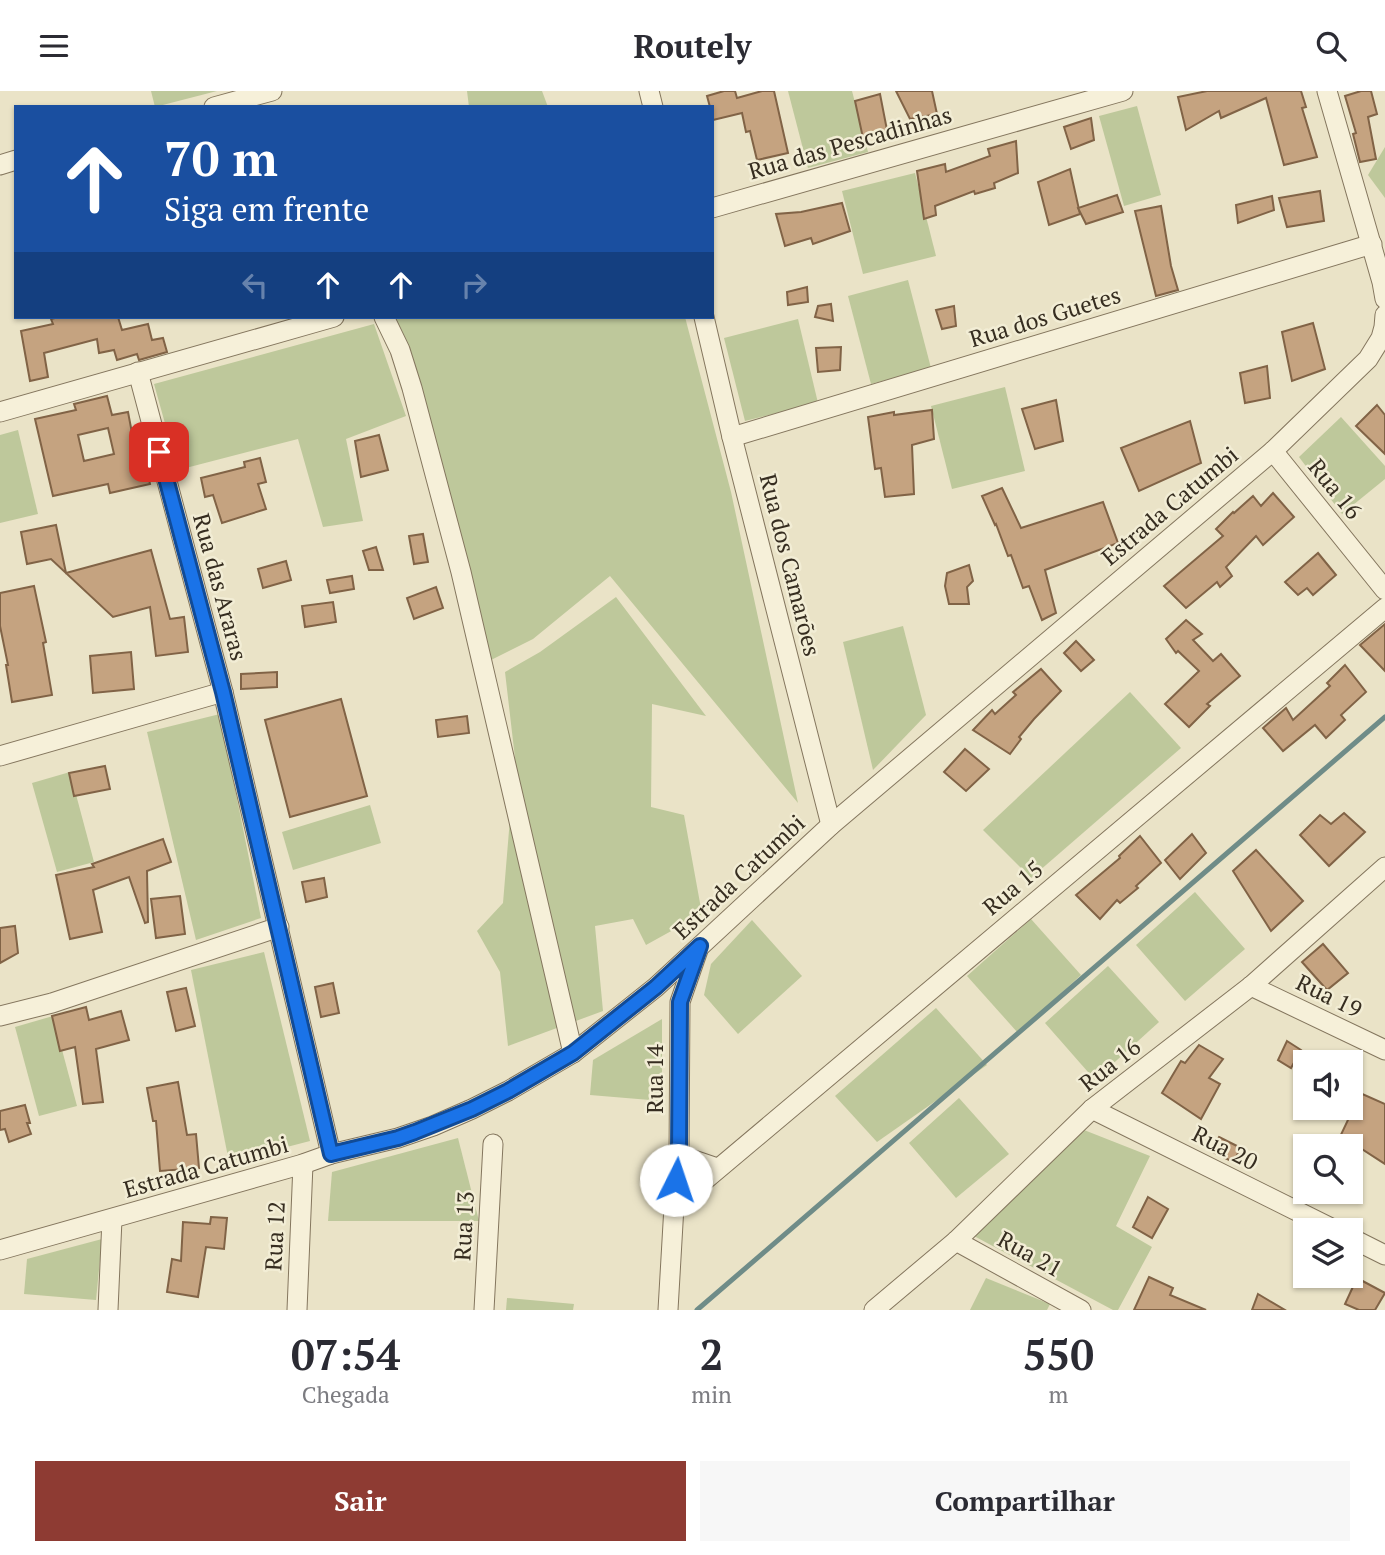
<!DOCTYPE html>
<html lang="pt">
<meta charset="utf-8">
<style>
:root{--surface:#fff;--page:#f7f7f7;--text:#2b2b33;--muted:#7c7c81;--accent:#8e3b33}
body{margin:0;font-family:"PT Serif",serif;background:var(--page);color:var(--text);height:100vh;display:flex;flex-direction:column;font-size:26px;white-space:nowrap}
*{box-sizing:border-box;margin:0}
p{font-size:23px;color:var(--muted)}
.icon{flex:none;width:38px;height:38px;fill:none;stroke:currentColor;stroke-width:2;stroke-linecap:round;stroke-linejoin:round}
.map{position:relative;height:1219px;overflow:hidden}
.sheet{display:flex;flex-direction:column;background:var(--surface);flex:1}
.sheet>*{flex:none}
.banner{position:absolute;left:14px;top:14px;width:700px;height:214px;border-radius:0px;box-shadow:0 2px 5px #0004;background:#1a4fa0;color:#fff;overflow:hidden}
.tools{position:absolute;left:1293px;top:959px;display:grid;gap:14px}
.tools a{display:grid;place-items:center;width:70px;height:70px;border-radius:0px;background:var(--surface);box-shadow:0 2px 5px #0004;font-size:35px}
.pin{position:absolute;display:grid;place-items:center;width:60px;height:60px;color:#fff;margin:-30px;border-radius:14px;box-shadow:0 4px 10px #0006}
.me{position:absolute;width:77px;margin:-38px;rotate:4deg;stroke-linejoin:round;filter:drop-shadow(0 0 5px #0008)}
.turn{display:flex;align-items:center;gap:24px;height:147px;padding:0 35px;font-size:32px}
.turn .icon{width:91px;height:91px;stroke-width:2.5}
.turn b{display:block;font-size:49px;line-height:60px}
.lanes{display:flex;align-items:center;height:66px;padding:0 35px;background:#0003;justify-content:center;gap:35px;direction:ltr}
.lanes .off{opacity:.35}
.eta{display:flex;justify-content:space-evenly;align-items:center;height:119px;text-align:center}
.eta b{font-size:42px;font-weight:700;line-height:49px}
.action{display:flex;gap:14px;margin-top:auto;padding:14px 35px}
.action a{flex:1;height:80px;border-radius:0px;background:var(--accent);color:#fff;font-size:28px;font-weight:700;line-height:80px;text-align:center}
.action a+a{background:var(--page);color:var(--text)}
header{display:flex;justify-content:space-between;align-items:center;height:91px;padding:0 35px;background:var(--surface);font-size:32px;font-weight:700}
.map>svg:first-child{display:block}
.green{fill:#bec89b}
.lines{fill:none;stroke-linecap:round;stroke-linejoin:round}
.stream{stroke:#6f8c88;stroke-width:5}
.building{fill:#c5a380;stroke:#816346;stroke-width:2;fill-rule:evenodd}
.street-casing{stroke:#84765e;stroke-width:21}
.street{stroke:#f6f0d9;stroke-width:19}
.route-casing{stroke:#114b97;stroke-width:18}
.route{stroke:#1a73e8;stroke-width:12}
.labels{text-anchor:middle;stroke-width:5;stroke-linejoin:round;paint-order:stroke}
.street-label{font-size:23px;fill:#362d20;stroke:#f2edd5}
</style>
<header><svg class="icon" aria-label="menu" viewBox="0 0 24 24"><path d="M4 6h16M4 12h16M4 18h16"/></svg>Routely<svg class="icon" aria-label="search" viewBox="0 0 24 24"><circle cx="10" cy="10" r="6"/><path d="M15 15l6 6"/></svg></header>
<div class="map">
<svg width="1385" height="1219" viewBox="0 0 1385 1219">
<rect width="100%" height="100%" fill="#eae3c7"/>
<g class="green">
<polygon points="151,0 217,0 155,16"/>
<polygon points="467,0 542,0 548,16 469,16"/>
<polygon points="788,0 852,0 868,61 808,77"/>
<polygon points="1137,15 1161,104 1124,115 1099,25"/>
<polygon points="1385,56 1385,107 1368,84"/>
<polygon points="915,82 936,165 863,183 842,100"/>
<polygon points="908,189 931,277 871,293 848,205"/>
<polygon points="395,226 685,226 731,401 798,712 610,485 533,548 491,569"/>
<polygon points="798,228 818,312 745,330 724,247"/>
<polygon points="374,233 406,325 346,348 363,430 323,436 298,348 178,379 154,293"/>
<polygon points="1005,296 1025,380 952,398 931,315"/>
<polygon points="1341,326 1385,375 1385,388 1342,423 1299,366"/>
<polygon points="18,339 38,423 0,432 0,344"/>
<polygon points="616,506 706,625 652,613 651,716 684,724 702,823 646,854 633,828 595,835 603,920 508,955 500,881 477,840 503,812 515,667 505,581 540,561"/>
<polygon points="903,535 926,624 873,679 843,551"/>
<polygon points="1130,601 1181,657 1031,787 983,739"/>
<polygon points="220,623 261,827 196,849 147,641"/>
<polygon points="70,681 94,771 57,781 32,692"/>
<polygon points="370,714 381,752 293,779 282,741"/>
<polygon points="1195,801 1245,858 1185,910 1136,854"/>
<polygon points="1031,828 1081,884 1018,942 967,885"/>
<polygon points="752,829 802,885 738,943 704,904 711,873"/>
<polygon points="264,861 310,1050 229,1071 191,879"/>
<polygon points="1108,875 1159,931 1095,989 1045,932"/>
<polygon points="936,917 987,974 877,1051 835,1005"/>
<polygon points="53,925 77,1015 39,1025 15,936"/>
<polygon points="662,928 662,1010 590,1004 593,969"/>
<polygon points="959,1007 1009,1063 956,1107 909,1052"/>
<polygon points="1084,1039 1150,1065 1116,1135 1152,1156 1118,1219 1113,1219 974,1145"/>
<polygon points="458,1047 479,1130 328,1130 332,1081"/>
<polygon points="102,1148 96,1209 24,1203 27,1168"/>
<polygon points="986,1187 1050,1213 1047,1219 970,1219"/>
<polygon points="507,1207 574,1213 573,1219 506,1219"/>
</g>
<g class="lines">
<polyline class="stream" points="697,1219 1385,626"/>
</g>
<g class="building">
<polygon points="724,0 735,0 737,7 762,0 774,0 788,62 757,69 750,40 746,41 742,22 713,29 712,16 710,16 707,5"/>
<polygon points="896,0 932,0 937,23 910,28"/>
<polygon points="1207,0 1301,0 1306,16 1302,17 1317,66 1284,74 1266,7 1221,27 1219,20 1186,39 1178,6"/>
<polygon points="1361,0 1371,0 1377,23 1368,26 1376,68 1360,71 1353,43 1356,42 1345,5"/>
<polygon points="880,3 887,39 863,47 855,10"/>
<polygon points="1091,27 1094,49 1071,58 1064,36"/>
<polygon points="1016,50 1018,82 994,92 995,97 975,103 974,100 935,115 936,124 924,128 917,80 945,73 946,81 990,65 988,58"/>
<polygon points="1070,78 1080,123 1049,134 1038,91"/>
<polygon points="1320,100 1324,130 1287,136 1279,107"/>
<polygon points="1117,104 1123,121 1086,133 1078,117"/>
<polygon points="1272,105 1274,119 1238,132 1236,114"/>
<polygon points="842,112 850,140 813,153 811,147 785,155 776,123 801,121"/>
<polygon points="1161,115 1171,175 1178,199 1156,205 1135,120"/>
<polygon points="807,196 808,211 788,214 787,201"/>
<polygon points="831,213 833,230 815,226 818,215"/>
<polygon points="954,215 956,235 942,238 936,219"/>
<polygon points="59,226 118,226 122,239 148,233 152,249 163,247 167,261 139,269 137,263 117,269 114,259 99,262 97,248 44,262 48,286 30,290 21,240 53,233 51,228"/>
<polygon points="1313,232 1325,278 1292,290 1282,241"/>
<polygon points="841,256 840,279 818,281 816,257"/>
<polygon points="1267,275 1270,307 1245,312 1240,282"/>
<path d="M107,305L112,324L128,321L135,358L142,356L150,393L110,402L108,393L53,405L35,328L76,319L74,313ZM108,337L114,363L84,370L78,344Z"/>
<polygon points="1056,309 1063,350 1035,358 1022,318"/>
<polygon points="1377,314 1385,324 1385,363 1356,335"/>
<polygon points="932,319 934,348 912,354 914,403 885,406 881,377 875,378 868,326 894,321 894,324"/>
<polygon points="1190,330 1201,372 1139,400 1121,357"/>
<polygon points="379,344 388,379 361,386 355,350"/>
<polygon points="260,367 266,391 258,393 266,418 222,432 213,404 205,406 201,387 245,376 244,371"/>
<polygon points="1002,397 1021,437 1103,411 1118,452 1045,479 1056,522 1042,529 1029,495 1023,497 1011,464 1008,465 996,433 995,434 982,405"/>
<polygon points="1273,402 1294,426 1263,454 1256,445 1226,476 1232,485 1220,496 1217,491 1186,517 1164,495 1223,445 1216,438 1233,421 1234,422 1253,405 1261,415"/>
<polygon points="56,434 66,482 151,459 170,528 184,526 188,561 156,565 150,516 113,526 51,468 27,473 21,441"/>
<polygon points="423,443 428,471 414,473 409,445"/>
<polygon points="376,456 383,479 369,479 363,460"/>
<polygon points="1318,462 1336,484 1313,504 1307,497 1298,504 1285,491"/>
<polygon points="286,470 291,489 263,497 258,478"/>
<polygon points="969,474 973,490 967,496 969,513 949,513 945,495 947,482"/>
<polygon points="352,485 354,498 330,502 327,489"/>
<polygon points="34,495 46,551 43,552 52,604 12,611 6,574 8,574 0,535 0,502"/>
<polygon points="436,496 443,517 414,528 407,507"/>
<polygon points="333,511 336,531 305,536 302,515"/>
<polygon points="1186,529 1202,543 1193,549 1213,570 1221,563 1240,585 1207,613 1210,615 1189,636 1165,613 1199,580 1178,560 1176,562 1166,548"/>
<polygon points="1385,533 1385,580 1360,554"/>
<polygon points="1076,550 1094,569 1081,580 1064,562"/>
<polygon points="131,561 134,598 93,602 90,565"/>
<polygon points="1345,574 1366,601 1341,624 1345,629 1326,647 1315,634 1283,660 1263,637 1286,617 1293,629 1330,595 1327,592"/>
<polygon points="1041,578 1061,600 1034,628 1019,646 1021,648 1010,663 973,639 992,619 995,623 1016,604 1013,601"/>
<polygon points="277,581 277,596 241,598 241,583"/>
<polygon points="341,608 367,705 290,726 265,629"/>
<polygon points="467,625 469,642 438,646 436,629"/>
<polygon points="965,658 989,678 966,700 944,681"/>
<polygon points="105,675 110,698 74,705 69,682"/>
<polygon points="1344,722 1365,741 1329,775 1300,744 1320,724 1331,733"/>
<polygon points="1192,743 1206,762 1180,788 1165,769"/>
<polygon points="1140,745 1161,772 1136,795 1138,797 1120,812 1117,809 1100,828 1076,804 1120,767 1119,765"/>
<polygon points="163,748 171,771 147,780 148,831 145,832 129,786 93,799 102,841 70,848 56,784 94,776 92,773"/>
<polygon points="1256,759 1303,810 1271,840 1233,780"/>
<polygon points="324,787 327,806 306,811 302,791"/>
<polygon points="180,805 185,843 156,847 151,808"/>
<polygon points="15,835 18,862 0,872 0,837"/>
<polygon points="1323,853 1348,882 1327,899 1302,871"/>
<polygon points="333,892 339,922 321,926 315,896"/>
<polygon points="186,897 195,935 176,940 167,901"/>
<polygon points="86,916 89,929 121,920 129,949 96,958 103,1011 83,1013 75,956 60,960 52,925"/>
<polygon points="1287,950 1301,959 1291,977 1278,969"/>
<polygon points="1199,954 1223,968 1209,987 1220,993 1201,1028 1162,1002 1181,970 1185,972"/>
<polygon points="178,991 187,1044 196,1043 199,1077 160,1080 156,1030 153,1030 147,997"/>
<polygon points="1351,998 1385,1013 1385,1073 1354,1053 1352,1055 1338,1050 1348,1029 1328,1017 1351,1017"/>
<polygon points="25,1014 30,1032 27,1032 31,1043 9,1051 5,1038 0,1039 0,1020"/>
<polygon points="1219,1046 1241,1057 1233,1071 1211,1060"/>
<polygon points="1148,1106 1168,1118 1152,1147 1133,1136"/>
<polygon points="211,1126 227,1127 224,1158 206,1156 198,1206 167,1201 172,1168 181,1170 183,1131 210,1133"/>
<polygon points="1149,1186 1173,1197 1170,1204 1206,1219 1134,1219"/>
<polygon points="1357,1187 1385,1202 1375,1219 1359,1219 1345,1213"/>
<polygon points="1258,1203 1285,1219 1252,1219"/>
</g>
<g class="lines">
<g class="street-casing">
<g id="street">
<polyline points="649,0 653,16"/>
<polyline points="1327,0 1382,191 1385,208"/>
<polyline points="214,16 272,0"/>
<polyline points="0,74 16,69"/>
<polyline points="712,117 1123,0"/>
<polyline points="384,226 400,259 412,297 461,481 573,962"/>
<polyline points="704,226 732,346 831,734"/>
<polyline points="138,281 223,601 331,1063"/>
<polyline points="0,321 334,226"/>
<polyline points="732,346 1372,153"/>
<polyline points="1273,360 1385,499"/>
<polyline points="0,665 223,601"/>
<polyline points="1251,895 1385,959"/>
<polyline points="0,925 52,912 279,836"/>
<polyline points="1092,1018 1335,1139"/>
<polyline points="679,1064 717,1077"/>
<polyline points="674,1115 1385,517"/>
<polyline points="1351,1147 1385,1164"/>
<polyline points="956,1150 1081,1219"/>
<polyline points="0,1159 303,1073 331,1063 398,1047 433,1035 472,1018 508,1000 573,962 656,896 831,734 1273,360 1368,268 1381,247 1384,236 1385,224"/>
<polyline points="108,1219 112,1128"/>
<polyline points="297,1219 303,1073"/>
<polyline points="484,1219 493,1053"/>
<polyline points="668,1219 674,1115 679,1064 680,911 698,859"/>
<polyline points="874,1219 956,1150 1092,1018 1251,895 1385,776"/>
</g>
</g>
<use href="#street" class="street"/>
</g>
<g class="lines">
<g class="route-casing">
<polyline id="route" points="159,361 223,601 331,1063 398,1047 415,1041 472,1018 508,1000 573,962 656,896 700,855 680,911 679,1064 676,1089"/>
</g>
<use href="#route" class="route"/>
</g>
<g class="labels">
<g class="street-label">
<text transform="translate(850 52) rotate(-16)" y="8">Rua das Pescadinhas</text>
<text transform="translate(1045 226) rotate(-17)" y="8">Rua dos Guetes</text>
<text transform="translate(1335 398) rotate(51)" y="8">Rua 16</text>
<text transform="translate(1170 415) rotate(-40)" y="8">Estrada Catumbi</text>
<text transform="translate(790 474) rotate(76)" y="8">Rua dos Camarões</text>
<text transform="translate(220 496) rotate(75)" y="8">Rua das Araras</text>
<text transform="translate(739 786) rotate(-43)" y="8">Estrada Catumbi</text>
<text transform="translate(1013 797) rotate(-40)" y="8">Rua 15</text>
<text transform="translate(1329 905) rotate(26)" y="8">Rua 19</text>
<text transform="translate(1110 974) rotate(-38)" y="8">Rua 16</text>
<text transform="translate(655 988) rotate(-90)" y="8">Rua 14</text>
<text transform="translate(1225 1057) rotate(27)" y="8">Rua 20</text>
<text transform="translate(206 1076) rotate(-16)" y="8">Estrada Catumbi</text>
<text transform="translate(464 1135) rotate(-87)" y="8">Rua 13</text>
<text transform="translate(275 1145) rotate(-87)" y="8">Rua 12</text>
<text transform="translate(1030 1163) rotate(29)" y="8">Rua 21</text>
</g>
</g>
</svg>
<div class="tools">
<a><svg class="icon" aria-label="sound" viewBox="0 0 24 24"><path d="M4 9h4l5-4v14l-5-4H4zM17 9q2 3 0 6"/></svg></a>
<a><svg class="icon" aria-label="search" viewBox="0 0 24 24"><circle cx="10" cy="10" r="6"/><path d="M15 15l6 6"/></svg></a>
<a><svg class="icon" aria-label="layers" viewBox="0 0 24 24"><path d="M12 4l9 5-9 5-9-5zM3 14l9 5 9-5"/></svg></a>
</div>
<div class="pin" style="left:159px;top:361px;background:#d93025"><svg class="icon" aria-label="arrive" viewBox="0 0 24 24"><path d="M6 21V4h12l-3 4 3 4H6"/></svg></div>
<svg class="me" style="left:676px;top:1089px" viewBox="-20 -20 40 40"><circle r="19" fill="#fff"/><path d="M0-13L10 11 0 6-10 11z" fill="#1a73e8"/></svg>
<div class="banner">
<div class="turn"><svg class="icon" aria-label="ahead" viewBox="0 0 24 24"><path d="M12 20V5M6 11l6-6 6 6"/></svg><div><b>70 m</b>Siga em frente</div></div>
<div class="lanes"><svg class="icon off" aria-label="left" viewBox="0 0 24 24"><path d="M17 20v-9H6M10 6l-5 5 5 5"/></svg><svg class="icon" aria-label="ahead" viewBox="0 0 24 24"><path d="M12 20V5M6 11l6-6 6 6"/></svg><svg class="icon" aria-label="ahead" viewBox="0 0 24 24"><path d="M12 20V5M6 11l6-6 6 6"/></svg><svg class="icon off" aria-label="right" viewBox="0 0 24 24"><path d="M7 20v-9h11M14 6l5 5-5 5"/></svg></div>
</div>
</div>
<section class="sheet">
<div class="eta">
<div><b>07:54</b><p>Chegada</p></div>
<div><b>2</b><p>min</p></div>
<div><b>550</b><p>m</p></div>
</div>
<div class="action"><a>Sair</a><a>Compartilhar</a></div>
</section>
